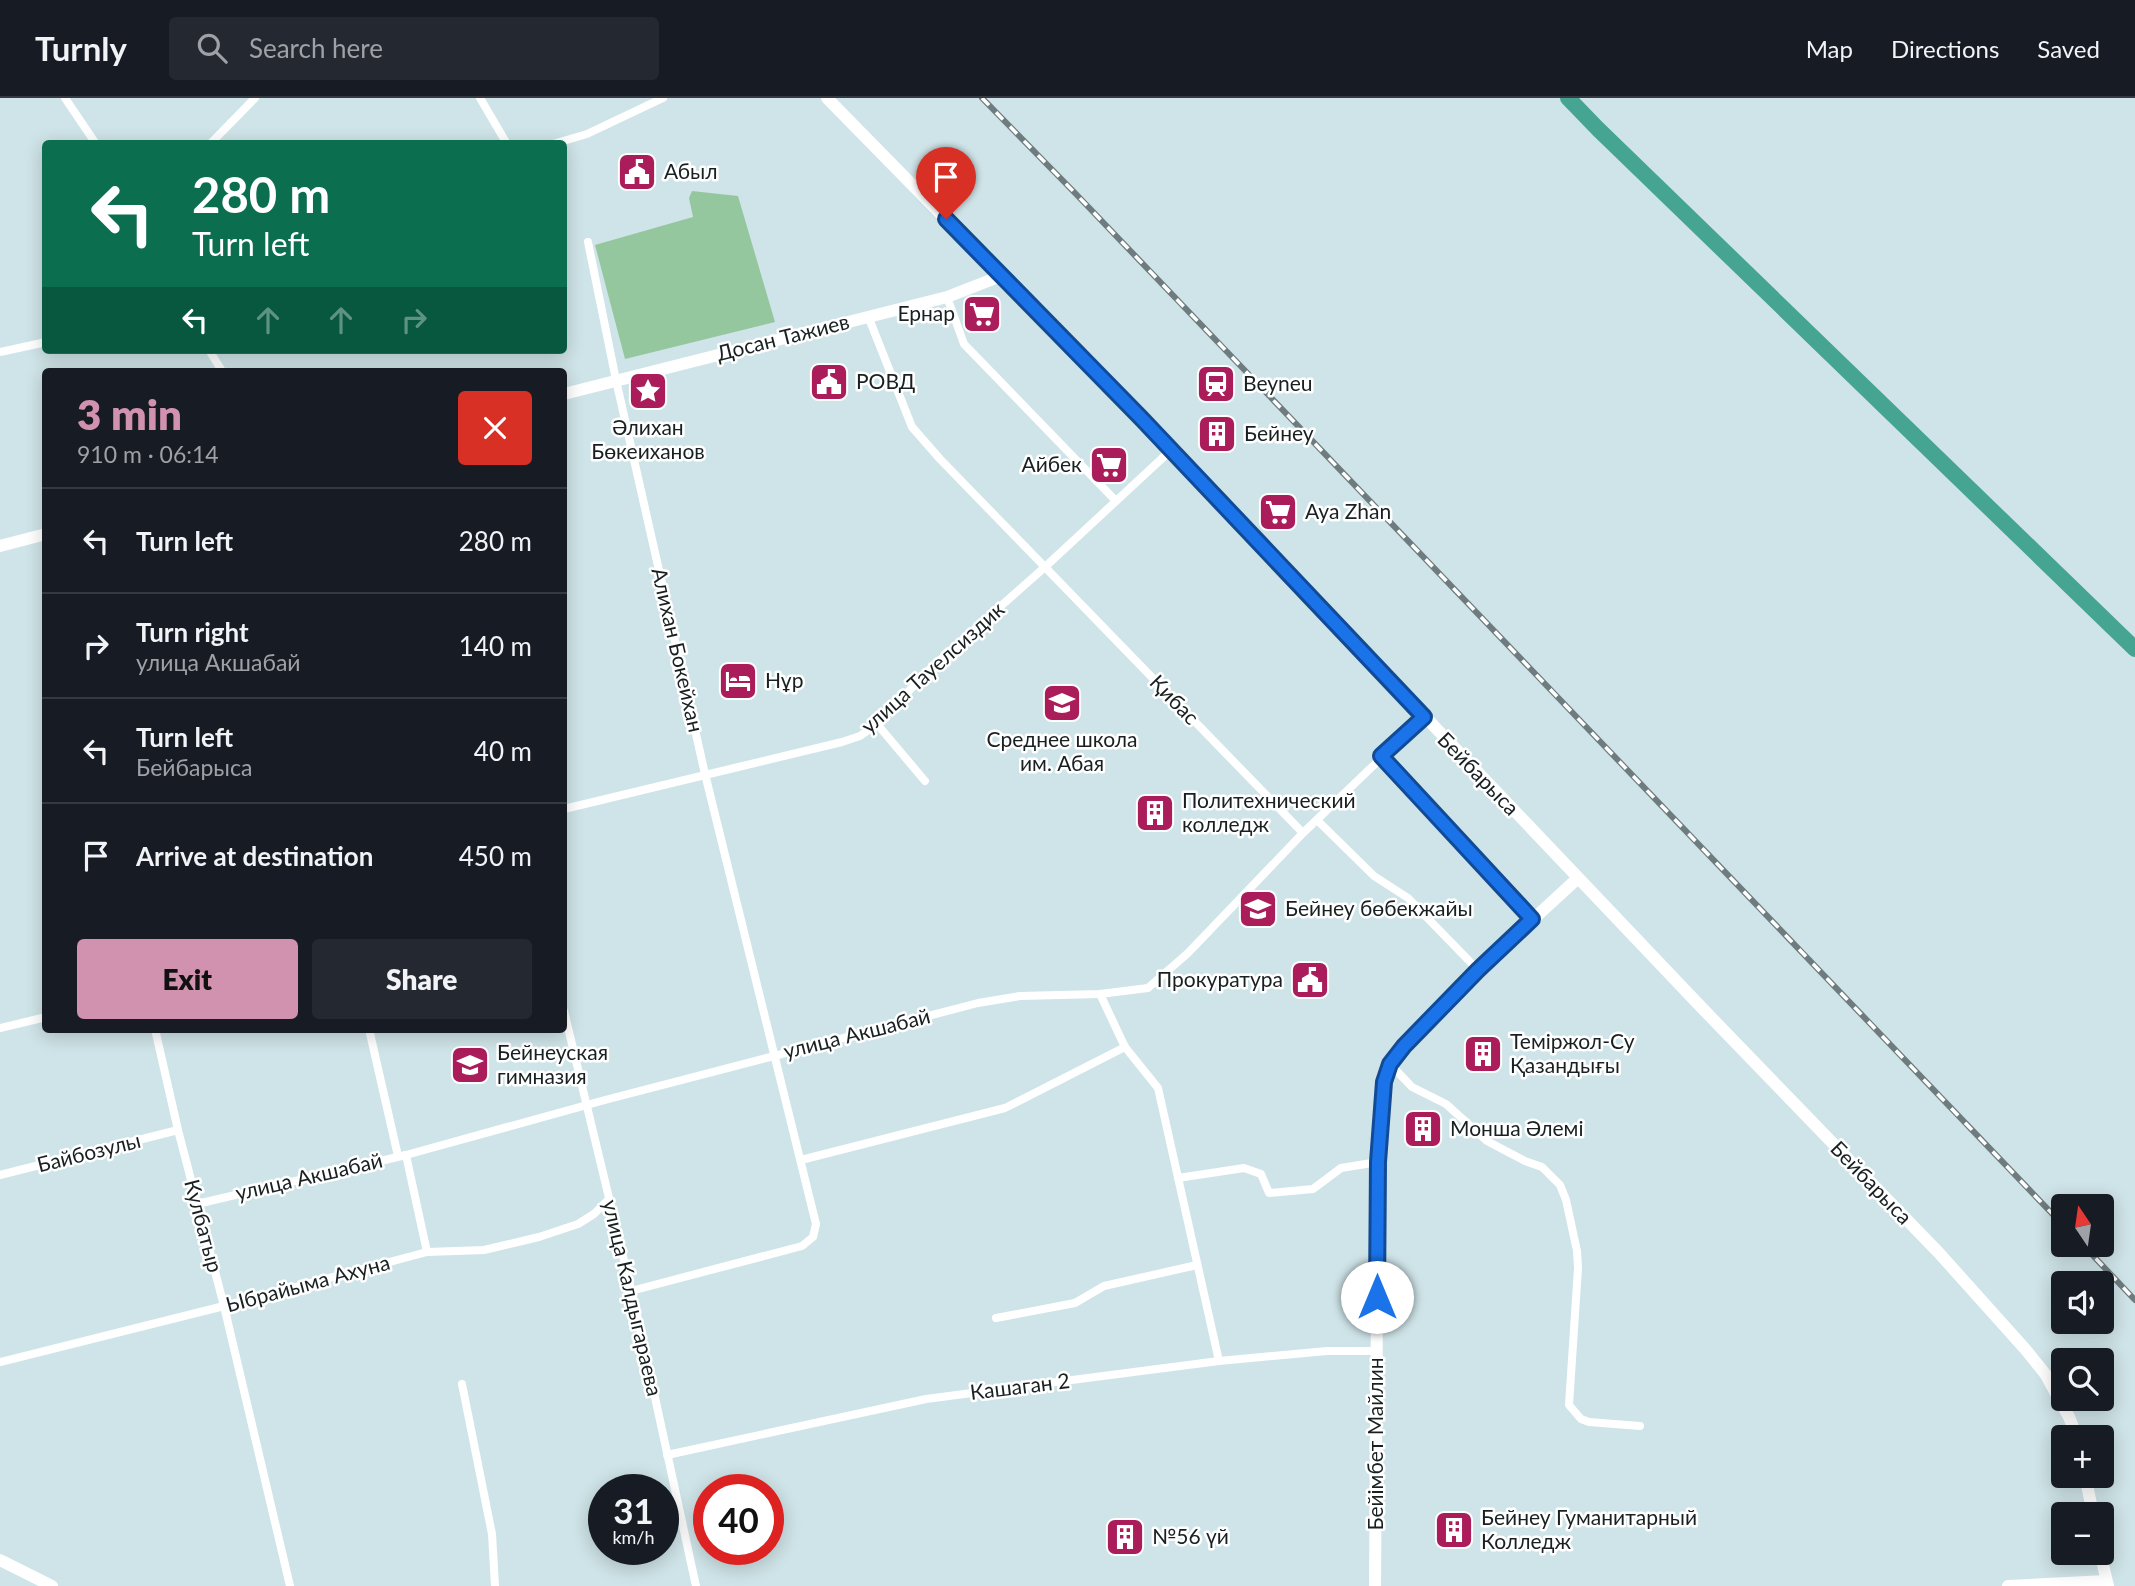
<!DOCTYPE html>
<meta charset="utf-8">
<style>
:root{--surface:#171b24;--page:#242831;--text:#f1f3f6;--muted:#9ea1a6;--line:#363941;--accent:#d192b0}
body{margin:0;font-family:Lato,sans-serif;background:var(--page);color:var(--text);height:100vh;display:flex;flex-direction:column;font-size:26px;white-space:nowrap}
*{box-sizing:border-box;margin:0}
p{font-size:23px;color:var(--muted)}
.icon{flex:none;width:38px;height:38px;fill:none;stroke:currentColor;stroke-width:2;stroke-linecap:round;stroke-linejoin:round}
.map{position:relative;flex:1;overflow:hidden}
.sheet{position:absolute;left:42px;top:270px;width:525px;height:665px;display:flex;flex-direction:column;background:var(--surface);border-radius:7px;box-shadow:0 4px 18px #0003}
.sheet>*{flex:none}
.top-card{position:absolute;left:42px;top:42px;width:525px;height:214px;border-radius:7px;box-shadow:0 4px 18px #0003;background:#0b6e4f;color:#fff;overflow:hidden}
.needle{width:46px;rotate:347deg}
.fabs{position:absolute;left:2051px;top:1096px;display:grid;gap:14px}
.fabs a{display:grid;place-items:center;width:63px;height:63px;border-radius:7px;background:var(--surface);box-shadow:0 4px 18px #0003;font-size:35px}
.speed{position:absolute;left:588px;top:1376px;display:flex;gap:14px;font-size:35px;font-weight:700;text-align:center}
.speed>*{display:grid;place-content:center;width:91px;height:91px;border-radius:50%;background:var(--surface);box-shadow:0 4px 18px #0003;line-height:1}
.speed small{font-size:18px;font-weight:400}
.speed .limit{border:10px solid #d22;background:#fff;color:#111}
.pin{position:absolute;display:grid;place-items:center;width:60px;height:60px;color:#fff;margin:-72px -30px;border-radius:50% 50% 50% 0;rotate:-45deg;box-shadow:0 0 7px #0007}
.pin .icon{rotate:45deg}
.me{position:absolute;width:77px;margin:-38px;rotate:0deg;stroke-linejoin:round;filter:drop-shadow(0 0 5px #0008)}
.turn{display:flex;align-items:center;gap:24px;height:147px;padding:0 35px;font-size:32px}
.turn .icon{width:91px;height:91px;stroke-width:2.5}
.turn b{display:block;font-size:49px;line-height:60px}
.lanes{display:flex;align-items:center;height:66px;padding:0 35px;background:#0003;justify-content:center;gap:35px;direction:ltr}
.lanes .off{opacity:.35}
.round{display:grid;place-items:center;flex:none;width:74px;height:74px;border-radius:7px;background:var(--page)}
.head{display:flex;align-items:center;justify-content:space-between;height:119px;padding:0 35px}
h1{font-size:42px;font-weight:800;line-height:52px;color:var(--accent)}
.action{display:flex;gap:14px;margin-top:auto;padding:14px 35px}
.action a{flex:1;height:80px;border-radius:7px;background:var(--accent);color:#111;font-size:28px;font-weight:800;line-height:80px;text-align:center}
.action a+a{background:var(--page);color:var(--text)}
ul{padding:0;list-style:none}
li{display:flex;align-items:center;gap:21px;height:105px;padding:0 35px;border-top:2px solid var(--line)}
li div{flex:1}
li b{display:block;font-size:26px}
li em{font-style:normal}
header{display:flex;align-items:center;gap:42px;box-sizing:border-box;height:98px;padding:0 35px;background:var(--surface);border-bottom:2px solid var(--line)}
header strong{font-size:33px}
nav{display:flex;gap:38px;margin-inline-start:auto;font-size:24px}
.search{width:490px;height:63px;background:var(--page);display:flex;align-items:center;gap:18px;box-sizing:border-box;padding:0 24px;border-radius:7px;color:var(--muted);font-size:26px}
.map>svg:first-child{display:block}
.green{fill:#95c79e}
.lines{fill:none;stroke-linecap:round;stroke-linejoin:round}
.street{stroke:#fff;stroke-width:8}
.secondary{stroke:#fff;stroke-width:12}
.highway{stroke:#46a493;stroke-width:16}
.rail-casing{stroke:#6e7c7f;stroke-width:6}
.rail{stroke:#fff;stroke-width:3.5;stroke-dasharray:10;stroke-linecap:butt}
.route-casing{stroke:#114b97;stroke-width:18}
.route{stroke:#1a73e8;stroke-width:12}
.labels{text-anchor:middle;stroke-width:5;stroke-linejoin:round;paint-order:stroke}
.poi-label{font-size:21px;fill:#182021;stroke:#fff;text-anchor:start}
.street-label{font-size:21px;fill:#182021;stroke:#fff}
</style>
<header>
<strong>Turnly</strong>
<div class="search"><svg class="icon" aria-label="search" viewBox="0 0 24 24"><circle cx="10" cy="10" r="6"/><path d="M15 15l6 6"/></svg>Search here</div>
<nav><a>Map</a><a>Directions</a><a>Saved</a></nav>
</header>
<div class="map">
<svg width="2135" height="1488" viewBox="0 0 2135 1488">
<rect width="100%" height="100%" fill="#cfe4e8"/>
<polygon class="green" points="692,93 738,98 775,224 625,261 595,147 693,119 689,100"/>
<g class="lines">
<g class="street">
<polyline points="65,0 96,46"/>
<polyline points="480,0 507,46"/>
<polyline points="210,46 255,0"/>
<polyline points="553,46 587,36 663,0"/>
<polyline points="588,144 616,282 705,676 816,1126 813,1139 802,1148 631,1193"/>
<polyline points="947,199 964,246 1116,403"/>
<polyline points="868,218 912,329 940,361 1303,735"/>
<polyline points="209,252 222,273"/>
<polyline points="0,254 46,244"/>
<polyline points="877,626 925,683"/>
<polyline points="1381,658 1532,821"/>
<polyline points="564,711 842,644 860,638 877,626 931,570 1045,469 1170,353"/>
<polyline points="1317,722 1374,778 1408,800 1478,872"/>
<polyline points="1100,896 1125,949 1158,990 1219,1263"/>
<polyline points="564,913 636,1212 696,1488"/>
<polyline points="0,930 46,919"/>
<polyline points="155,931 178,1032 224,1208 290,1488"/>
<polyline points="369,931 398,1058"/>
<polyline points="1390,966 1412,989 1446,1006 1487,1043 1525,1063 1542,1069 1560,1087 1566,1102 1577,1153 1578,1170 1569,1307 1581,1321 1589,1324 1640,1328"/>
<polyline points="406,1057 427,1154"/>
<polyline points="801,1062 1005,1010 1125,949"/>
<polyline points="0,1077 178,1032"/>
<polyline points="1178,1080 1244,1070 1261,1076 1269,1095 1313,1091 1341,1070 1378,1064"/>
<polyline points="197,1106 406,1057 605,1002 978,905 1020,898 1100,896 1148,890 1188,855 1303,735 1424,619"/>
<polyline points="996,1220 1075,1205 1104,1188 1197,1167"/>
<polyline points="0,1264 224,1208 427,1154 484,1152 539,1139 578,1126 594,1116 609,1101"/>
<polyline points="462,1286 492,1436 495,1488"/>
<polyline points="667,1357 926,1301 1219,1263 1327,1253 1377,1253"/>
</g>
<g class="secondary">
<polyline points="827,0 1141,320 1702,910 1939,1155 2026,1252 2046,1277 2069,1319 2077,1339"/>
<polyline points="564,296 947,199 1001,178"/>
<polyline points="0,448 46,436"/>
<polyline points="2085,1377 2093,1416"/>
<polyline points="2100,1454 2108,1488"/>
<polyline points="0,1462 52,1488"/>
<polyline points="1375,1488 1378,1064 1384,984 1390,966 1404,948 1478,872 1578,780"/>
<polyline points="2008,1488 2106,1483"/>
</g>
<polyline class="highway" points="1568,0 1598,31 2135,551"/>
<g class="rail-casing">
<g id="rail">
<polyline points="982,0 1075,95 2063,1127"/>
<polyline points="2082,1146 2135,1202"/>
</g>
</g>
<use href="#rail" class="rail"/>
</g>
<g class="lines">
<g class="route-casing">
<polyline id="route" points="946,121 1141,320 1424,619 1381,658 1532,821 1478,872 1404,948 1390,966 1384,984 1378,1064 1377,1199"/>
</g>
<use href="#route" class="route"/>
</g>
<defs>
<g id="civic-square" transform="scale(2.0125)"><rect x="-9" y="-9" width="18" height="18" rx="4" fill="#aa1c5a" stroke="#fff"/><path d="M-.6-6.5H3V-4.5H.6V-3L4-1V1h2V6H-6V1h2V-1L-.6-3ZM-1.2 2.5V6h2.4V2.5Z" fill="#fff"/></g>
<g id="supermarket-square" transform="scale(2.0125)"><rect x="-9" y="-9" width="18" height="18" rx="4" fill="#aa1c5a" stroke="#fff"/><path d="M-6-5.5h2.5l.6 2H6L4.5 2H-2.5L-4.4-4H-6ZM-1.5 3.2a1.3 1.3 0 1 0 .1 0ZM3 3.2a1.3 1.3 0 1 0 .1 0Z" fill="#fff"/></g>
<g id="station-square" transform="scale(2.0125)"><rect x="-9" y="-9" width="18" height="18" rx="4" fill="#aa1c5a" stroke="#fff"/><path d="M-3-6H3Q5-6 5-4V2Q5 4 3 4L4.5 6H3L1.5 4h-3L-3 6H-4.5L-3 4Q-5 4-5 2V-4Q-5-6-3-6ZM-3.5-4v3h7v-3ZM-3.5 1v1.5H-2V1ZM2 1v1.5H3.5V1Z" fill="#fff"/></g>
<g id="sight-square" transform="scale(2.0125)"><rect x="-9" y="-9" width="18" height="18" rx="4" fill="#aa1c5a" stroke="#fff"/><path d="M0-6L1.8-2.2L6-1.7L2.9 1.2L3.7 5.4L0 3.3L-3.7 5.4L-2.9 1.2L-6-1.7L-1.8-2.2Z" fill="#fff"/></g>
<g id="building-square" transform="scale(2.0125)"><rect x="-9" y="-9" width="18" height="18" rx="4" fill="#aa1c5a" stroke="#fff"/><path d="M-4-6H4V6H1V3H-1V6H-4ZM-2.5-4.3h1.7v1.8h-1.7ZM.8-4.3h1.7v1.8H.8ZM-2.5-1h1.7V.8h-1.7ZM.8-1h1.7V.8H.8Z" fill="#fff"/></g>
<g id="hotel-square" transform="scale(2.0125)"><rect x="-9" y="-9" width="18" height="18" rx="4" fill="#aa1c5a" stroke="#fff"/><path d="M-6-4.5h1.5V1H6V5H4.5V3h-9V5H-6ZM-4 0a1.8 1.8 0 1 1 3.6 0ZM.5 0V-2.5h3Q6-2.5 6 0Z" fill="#fff"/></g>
<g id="school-square" transform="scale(2.0125)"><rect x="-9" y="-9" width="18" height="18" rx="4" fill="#aa1c5a" stroke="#fff"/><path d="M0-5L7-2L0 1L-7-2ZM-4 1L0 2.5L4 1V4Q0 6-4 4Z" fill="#fff"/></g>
</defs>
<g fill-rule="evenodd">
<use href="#civic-square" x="637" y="74"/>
<use href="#supermarket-square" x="982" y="216"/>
<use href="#civic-square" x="829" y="284"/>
<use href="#station-square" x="1216" y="286"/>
<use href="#sight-square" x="648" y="293"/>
<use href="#building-square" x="1217" y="336"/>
<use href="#supermarket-square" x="1109" y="367"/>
<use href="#supermarket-square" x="1278" y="414"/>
<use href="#hotel-square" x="738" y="583"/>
<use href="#school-square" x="1062" y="605"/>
<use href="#building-square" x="1155" y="715"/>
<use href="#school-square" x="1258" y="811"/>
<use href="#civic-square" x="1310" y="882"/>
<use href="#building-square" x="1483" y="956"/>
<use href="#school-square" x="470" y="967"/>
<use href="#building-square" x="1423" y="1031"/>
<use href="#building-square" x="1454" y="1432"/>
<use href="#building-square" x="1125" y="1439"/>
</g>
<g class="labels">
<g class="poi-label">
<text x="664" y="81">Абыл</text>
<text x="955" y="223" text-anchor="end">Ернар</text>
<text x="856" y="291">РОВД</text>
<text x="1243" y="293">Beyneu</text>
<text x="648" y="337" text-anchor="middle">Әлихан<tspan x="648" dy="24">Бөкеиханов</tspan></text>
<text x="1244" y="343">Бейнеу</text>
<text x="1082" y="374" text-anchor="end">Айбек</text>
<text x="1305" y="421">Aya Zhan</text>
<text x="765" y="590">Нұр</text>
<text x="1062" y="649" text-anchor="middle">Среднее школа<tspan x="1062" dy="24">им. Абая</tspan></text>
<text x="1182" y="710">Политехнический<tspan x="1182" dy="24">колледж</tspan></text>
<text x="1285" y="818">Бейнеу бөбекжайы</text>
<text x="1283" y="889" text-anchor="end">Прокуратура</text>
<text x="1510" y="951">Теміржол-Су<tspan x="1510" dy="24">Қазандығы</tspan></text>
<text x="497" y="962">Бейнеуская<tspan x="497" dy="24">гимназия</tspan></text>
<text x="1450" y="1038">Монша Әлемі</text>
<text x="1481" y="1427">Бейнеу Гуманитарный<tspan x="1481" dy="24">Колледж</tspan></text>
<text x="1152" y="1446">№56 үй</text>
</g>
<g class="street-label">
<text transform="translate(783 240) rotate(-14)" y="7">Досан Тажиев</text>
<text transform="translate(677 552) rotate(77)" y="7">Алихан Бокейхан</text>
<text transform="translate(933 570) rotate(-42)" y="7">улица Тауелсиздик</text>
<text transform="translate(1174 602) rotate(46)" y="7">Қибас</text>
<text transform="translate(1478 676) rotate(46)" y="7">Бейбарыса</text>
<text transform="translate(857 936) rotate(-14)" y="7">улица Акшабай</text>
<text transform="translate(89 1055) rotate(-14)" y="7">Байбозулы</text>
<text transform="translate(309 1079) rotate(-13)" y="7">улица Акшабай</text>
<text transform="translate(1871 1085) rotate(46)" y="7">Бейбарыса</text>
<text transform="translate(203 1128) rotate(75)" y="7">Кулбатыр</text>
<text transform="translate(308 1186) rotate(-15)" y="7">Ыбрайыма Ахуна</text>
<text transform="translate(632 1200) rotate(77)" y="7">улица Калдыгараева</text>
<text transform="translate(1020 1289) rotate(-7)" y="7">Кашаган 2</text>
<text transform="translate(1376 1346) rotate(-90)" y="7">Бейімбет Майлин</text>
</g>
</g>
</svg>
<div class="fabs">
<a><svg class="needle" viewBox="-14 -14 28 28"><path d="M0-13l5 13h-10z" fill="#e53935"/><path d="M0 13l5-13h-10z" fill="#9ea1a6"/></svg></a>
<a><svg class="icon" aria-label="sound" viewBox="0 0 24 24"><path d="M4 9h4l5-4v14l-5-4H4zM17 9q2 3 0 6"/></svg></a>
<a><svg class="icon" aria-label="search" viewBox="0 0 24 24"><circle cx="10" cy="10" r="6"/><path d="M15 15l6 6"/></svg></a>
<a>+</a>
<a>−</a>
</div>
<div class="speed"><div>31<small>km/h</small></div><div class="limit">40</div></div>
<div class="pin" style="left:946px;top:121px;background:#d93025"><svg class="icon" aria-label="arrive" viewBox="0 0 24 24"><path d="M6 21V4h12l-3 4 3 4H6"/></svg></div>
<svg class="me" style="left:1377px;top:1199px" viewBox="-20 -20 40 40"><circle r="19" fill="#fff"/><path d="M0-13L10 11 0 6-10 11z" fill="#1a73e8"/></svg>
<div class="top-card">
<div class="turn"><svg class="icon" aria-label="left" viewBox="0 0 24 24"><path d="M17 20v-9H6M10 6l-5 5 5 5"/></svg><div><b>280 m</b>Turn left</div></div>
<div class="lanes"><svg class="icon" aria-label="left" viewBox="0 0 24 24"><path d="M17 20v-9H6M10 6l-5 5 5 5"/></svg><svg class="icon off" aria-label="ahead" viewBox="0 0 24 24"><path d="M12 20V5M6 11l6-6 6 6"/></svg><svg class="icon off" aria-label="ahead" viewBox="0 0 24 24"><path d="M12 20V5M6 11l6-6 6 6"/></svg><svg class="icon off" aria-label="right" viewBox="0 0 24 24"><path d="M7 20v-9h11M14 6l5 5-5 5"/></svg></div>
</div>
<section class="sheet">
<div class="head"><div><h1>3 min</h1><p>910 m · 06:14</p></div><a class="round" style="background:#d93025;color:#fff"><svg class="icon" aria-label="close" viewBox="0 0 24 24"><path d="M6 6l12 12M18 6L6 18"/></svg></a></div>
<ul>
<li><svg class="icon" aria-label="left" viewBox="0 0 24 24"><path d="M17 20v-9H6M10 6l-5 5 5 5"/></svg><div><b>Turn left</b></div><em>280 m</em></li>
<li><svg class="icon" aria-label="right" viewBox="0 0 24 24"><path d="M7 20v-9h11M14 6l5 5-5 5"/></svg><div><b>Turn right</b><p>улица Акшабай</p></div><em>140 m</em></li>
<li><svg class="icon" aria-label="left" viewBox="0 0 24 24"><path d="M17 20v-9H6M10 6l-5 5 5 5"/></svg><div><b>Turn left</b><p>Бейбарыса</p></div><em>40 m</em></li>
<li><svg class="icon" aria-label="arrive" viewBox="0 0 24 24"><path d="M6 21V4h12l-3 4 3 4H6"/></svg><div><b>Arrive at destination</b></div><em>450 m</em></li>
</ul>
<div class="action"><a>Exit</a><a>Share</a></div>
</section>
</div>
